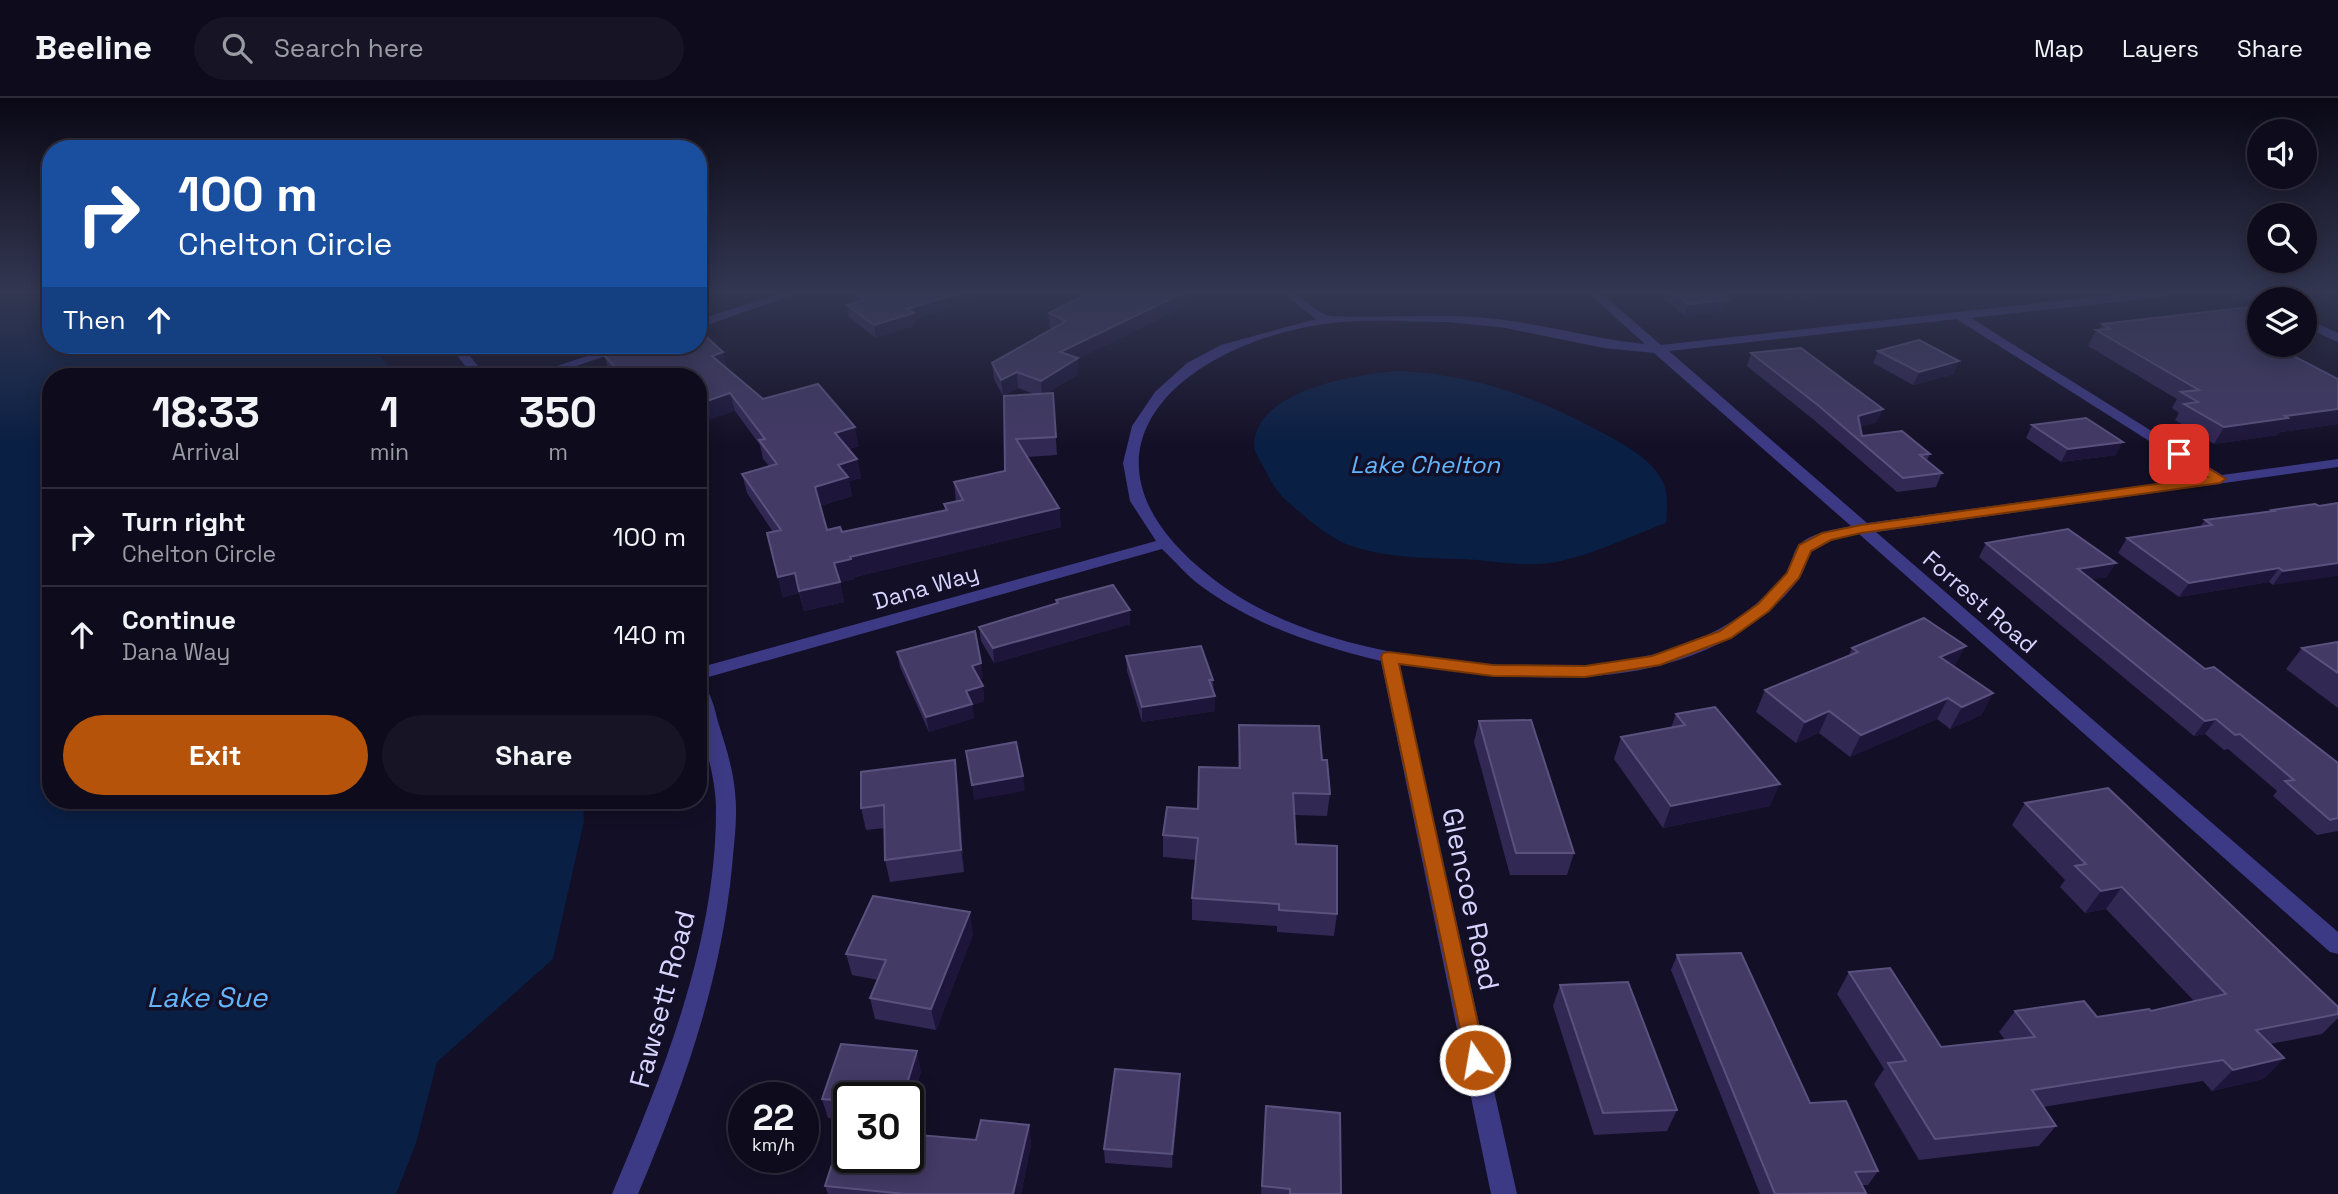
<!DOCTYPE html>
<style>
:root{--surface:#0e0b1c;--page:#171425;--text:#f1f3f6;--muted:#9b9ba3;--line:#2e2b3b;--accent:#b45309}
body{margin:0;font-family:"Space Grotesk",sans-serif;background:var(--page);color:var(--text);height:100vh;display:flex;flex-direction:column;font-size:26px;white-space:nowrap}
*{box-sizing:border-box;margin:0}
p{font-size:23px;color:var(--muted)}
.icon{flex:none;width:38px;height:38px;fill:none;stroke:currentColor;stroke-width:2;stroke-linecap:round;stroke-linejoin:round}
.map{position:relative;flex:1;overflow:hidden}
.panel{position:absolute;left:42px;top:270px;width:665px;height:441px;display:flex;flex-direction:column;background:var(--surface);border-radius:28px;box-shadow:0 4px 18px #0003,0 0 0 2px var(--line)}
.panel>*{flex:none}
.banner{position:absolute;left:42px;top:42px;width:665px;height:214px;border-radius:28px;box-shadow:0 4px 18px #0003,0 0 0 2px var(--line);background:#1a4fa0;color:#fff;overflow:hidden}
.tools{position:absolute;left:2247px;top:21px;display:grid;gap:14px}
.tools a{display:grid;place-items:center;width:70px;height:70px;border-radius:50%;background:var(--surface);box-shadow:0 4px 18px #0003,0 0 0 2px var(--line);font-size:35px}
.speed{position:absolute;left:728px;top:984px;display:flex;gap:14px;font-size:35px;font-weight:700;text-align:center}
.speed>*{display:grid;place-content:center;width:91px;height:91px;border-radius:50%;background:var(--surface);box-shadow:0 4px 18px #0003,0 0 0 2px var(--line);line-height:1}
.speed small{font-size:18px;font-weight:400}
.speed .limit{border:4px solid #111;border-radius:10px;background:#fff;color:#111}
.pin{position:absolute;display:grid;place-items:center;width:60px;height:60px;color:#fff;margin:-30px;border-radius:14px;box-shadow:0 4px 10px #0006}
.me{position:absolute;width:77px;margin:-38px;rotate:348deg;stroke-linejoin:round;filter:drop-shadow(0 0 5px #0008)}
.turn{display:flex;align-items:center;gap:24px;height:147px;padding:0 21px;font-size:32px}
.turn .icon{width:91px;height:91px;stroke-width:2.5}
.turn b{display:block;font-size:49px;line-height:60px}
.then{display:flex;align-items:center;height:66px;padding:0 21px;background:#0003;gap:14px;font-size:26px}
.eta{display:flex;justify-content:space-evenly;align-items:center;height:119px;text-align:center}
.eta b{font-size:42px;font-weight:700;line-height:49px}
.cta{display:flex;gap:14px;margin-top:auto;padding:14px 21px}
.cta a{flex:1;height:80px;border-radius:42px;background:var(--accent);color:#fff;font-size:28px;font-weight:700;line-height:80px;text-align:center}
.cta a+a{background:var(--page);color:var(--text)}
ul{padding:0;list-style:none}
li{display:flex;align-items:center;gap:21px;height:98px;padding:0 21px;border-top:2px solid var(--line)}
li div{flex:1}
li b{display:block;font-size:26px}
li em{font-style:normal}
header{display:flex;align-items:center;gap:42px;box-sizing:border-box;height:98px;padding:0 35px;background:var(--surface);border-bottom:2px solid var(--line)}
header strong{font-size:33px}
nav{display:flex;gap:38px;margin-inline-start:auto;font-size:24px}
.search{width:490px;height:63px;background:var(--page);display:flex;align-items:center;gap:18px;box-sizing:border-box;padding:0 24px;border-radius:38px;color:var(--muted);font-size:26px}
.map>svg:first-child{display:block}
.water{fill:#0a1f44}
.lines{fill:none;stroke-linecap:round;stroke-linejoin:round}
.minor{fill:#3d3a85;fill-rule:evenodd}
.wall{fill:#312854}
.shaded-wall{fill:#1d163a}
.building{fill:#433a66;stroke:#5a527e;stroke-width:2}
.route{fill:#b45309;stroke:#753606;stroke-width:2}
.labels{text-anchor:middle;stroke-width:7;stroke-linejoin:round;paint-order:stroke}
.street-label{font-size:23px;fill:#d9d4ff;stroke:#130f26}
.water-label{font-size:24px;font-style:italic;fill:#62b6ff;stroke:#130f26}
.near-street-label{font-size:28px;fill:#d9d4ff;stroke:#130f26}
.near-water-label{font-size:28px;font-style:italic;fill:#62b6ff;stroke:#130f26}
</style>
<header>
<strong>Beeline</strong>
<div class="search"><svg class="icon" aria-label="search" viewBox="0 0 24 24"><circle cx="10" cy="10" r="6"/><path d="M15 15l6 6"/></svg>Search here</div>
<nav><a>Map</a><a>Layers</a><a>Share</a></nav>
</header>
<div class="map">
<svg width="2338" height="1096" viewBox="0 0 2338 1096">
<rect width="100%" height="100%" fill="#130f26"/>
<g class="water">
<polygon points="0,194 51,194 51,247 369,247 398,278 51,278 51,702 583,702 584,723 553,861 437,964 416,1045 396,1096 0,1096"/>
<path d="M1400,273C1475,277 1534,298 1599,333C1622,345 1649,359 1662,382C1669,395 1667,411 1666,425C1632,437 1597,455 1561,463C1527,471 1495,462 1461,461C1426,460 1389,460 1355,449C1330,442 1309,422 1289,405C1276,393 1270,382 1262,366C1259,361 1254,353 1254,347C1256,291 1358,276 1400,273Z"/>
</g>
<g class="lines">
<g class="minor">
<polygon points="785,194 803,194 698,230 698,222"/>
<path d="M1281,194C1305,194 1314,217 1332,218C1387,221 1442,214 1497,221C1547,227 1595,241 1645,246L1587,194H1600L1661,247L2138,194H2176L2170,198L1971,220L2222,377L2338,361V369L1876,434L2338,834V856L2330,854L1859,436C1844,439 1827,441 1814,451C1807,457 1806,471 1800,479C1792,491 1779,505 1767,514C1665,599 1522,583 1399,566L1517,1096H1491L1381,563C1317,547 1255,528 1201,488C1187,478 1175,463 1162,451L698,582V570L1156,443L1130,403L1123,365L1132,328L1155,294L1187,265L1221,247L1316,221ZM1957,221L1958,222L2206,379L1867,425L1669,253ZM1447,224L1500,229L1604,250L1654,255L1851,428C1834,432 1812,434 1799,447C1792,454 1792,467 1787,475C1780,485 1766,497 1757,505C1710,545 1647,562 1587,568C1569,570 1550,568 1532,568C1427,566 1296,546 1212,480C1056,359 1176,248 1324,226C1361,220 1409,224 1447,224Z"/>
<polygon points="2237,194 2252,194 2264,201 2259,201 2259,205"/>
<polygon points="2305,220 2338,235 2338,244 2305,229"/>
<polygon points="449,247 461,247 486,278 473,278"/>
<polygon points="620,247 638,247 547,278 527,278"/>
<path d="M698,586C712,590 715,614 719,627C726,649 733,671 735,694C738,719 734,744 732,769C721,884 683,990 638,1096H612C663,975 716,846 716,712C716,681 706,653 699,623C696,612 698,598 698,586Z"/>
</g>
</g>
<g class="wall">
<polygon points="853,194 980,194 980,201 915,221 915,227 876,240 849,219 847,207 854,205"/>
<polygon points="1091,194 1078,261 1078,276 1047,295 1053,295 1057,357 1028,359 1059,410 1061,429 855,479 855,481 840,484 844,504 804,513 799,495 783,499 767,435 773,434 747,395 742,376 769,368 763,361 760,347 735,313 698,278 613,278 610,275 604,257 727,271 763,301 859,348 849,351 857,361 861,380 849,383 852,398 820,408 827,432 842,434 945,412 944,406 956,404 954,384 1005,373 1004,298 1034,296 1018,290 1003,298 994,281 992,265 1052,231 1050,230 1049,215"/>
<polygon points="1655,194 1898,194 1804,204 1799,201 1786,202 1778,196 1727,202 1724,213 1685,218"/>
<polygon points="2102,226 2259,247 2338,281 2338,326 2280,334 2278,337 2214,346 2175,322 2179,315 2172,310 2177,301 2088,248 2096,232 2099,232"/>
<polygon points="1878,253 1954,276 1913,287 1873,265"/>
<polygon points="1751,255 1877,324 1860,329 1862,338 1930,356 1927,362 1942,375 1936,389 1897,394 1814,322 1747,268"/>
<polygon points="2032,327 2116,357 2061,364 2026,340"/>
<polygon points="2338,405 2273,487 2269,484 2179,499 2118,455 2127,440 2200,429 2205,422 2270,414 2272,412 2319,408"/>
<polygon points="1986,445 2107,479 2092,481 2205,571 2338,665 2338,733 2317,737 2273,698 2277,693 2228,651 2224,652 2205,636 2194,638 1979,459"/>
<polygon points="1056,502 1130,526 994,565 981,543 979,529 1056,505"/>
<polygon points="2338,545 2338,610 2286,571 2302,550"/>
<polygon points="1852,550 1954,569 1993,595 1981,617 1950,631 1937,621 1850,659 1819,635 1796,645 1756,614 1765,592 1848,559"/>
<polygon points="897,554 983,580 979,581 983,588 984,603 972,607 974,620 929,634 900,569"/>
<polygon points="1126,558 1213,582 1215,613 1142,624 1127,573"/>
<polygon points="1676,616 1770,708 1663,730 1614,661 1621,639 1671,630"/>
<polygon points="1479,623 1574,755 1567,777 1510,777 1474,644"/>
<polygon points="1239,627 1322,662 1330,696 1327,718 1295,717 1296,746 1337,816 1334,838 1277,834 1277,828 1192,822 1192,800 1196,762 1163,759 1163,737 1198,711 1238,670"/>
<polygon points="958,684 964,774 890,784 885,762 885,730 866,732 861,710"/>
<polygon points="2025,705 2338,909 2338,920 2322,936 2270,946 2284,960 2263,981 2212,993 2203,983 2043,1009 2056,1028 2039,1048 1919,1062 1874,986 1884,971 1837,896 1849,874 1941,949 2005,942 1999,934 2015,913 2097,919 2151,913 2194,903 2106,811 2085,815 2060,789 2065,782 2012,727"/>
<polygon points="973,836 936,932 875,921 870,900 878,882 852,877 846,856"/>
<polygon points="1677,857 1810,1005 1878,1073 1868,1087 1862,1087 1866,1095 1865,1096 1760,1096 1671,872"/>
<polygon points="1560,887 1677,1012 1667,1033 1594,1037 1553,908"/>
<polygon points="921,973 908,1019 908,999 849,999 849,1059 976,1042 1029,1027 1031,1046 1021,1096 828,1096 825,1088 846,1022 828,1020 822,1001"/>
<polygon points="1180,990 1172,1070 1105,1065 1104,1051"/>
<polygon points="1266,1008 1341,1096 1261,1096"/>
</g>
<g class="shaded-wall">
<polygon points="962,194 980,194 980,201 915,221 915,227 876,240 874,227 907,211"/>
<polygon points="1185,194 1215,194 1078,261 1078,276 1042,299 1041,283 1060,254"/>
<polygon points="1715,194 1779,194 1778,196 1727,202 1724,213 1685,218 1688,206"/>
<polygon points="1788,194 1801,194 1799,201 1786,202"/>
<polygon points="1808,194 1898,194 1804,204"/>
<polygon points="2259,231 2259,246 2246,233"/>
<polygon points="723,254 728,272 712,258"/>
<polygon points="1959,263 1954,276 1913,287 1919,274"/>
<polygon points="1017,274 1018,290 1003,298 1001,282"/>
<polygon points="730,295 735,313 698,326 698,306"/>
<polygon points="1883,311 1877,324 1853,331 1858,318"/>
<polygon points="2338,311 2338,326 2280,334 2278,337 2214,346 2224,329 2285,318"/>
<polygon points="855,329 859,348 839,354 835,335"/>
<polygon points="2123,344 2116,357 2061,364 2068,351"/>
<polygon points="857,361 861,380 849,383 852,398 819,408 815,389 838,367"/>
<polygon points="1059,410 1061,429 855,479 855,481 840,484 844,504 804,513 799,493 834,465 850,459"/>
<polygon points="2116,465 2107,479 2070,485 2078,471"/>
<polygon points="2338,465 2338,478 2273,487 2283,473"/>
<polygon points="2279,470 2269,484 2179,499 2189,485"/>
<polygon points="795,475 799,495 783,499 778,479"/>
<polygon points="1130,512 1130,526 994,565 993,550"/>
<polygon points="1966,548 1954,569 1940,559"/>
<polygon points="981,565 983,580 974,583 972,568"/>
<polygon points="983,588 984,603 972,607 974,620 929,634 926,619 966,593"/>
<polygon points="1993,595 1981,617 1950,631 1962,609"/>
<polygon points="1215,598 1215,613 1142,624 1142,609"/>
<polygon points="1948,600 1937,621 1850,659 1861,637"/>
<polygon points="1829,613 1819,635 1796,645 1805,624"/>
<polygon points="2216,621 2205,636 2194,638 2205,623"/>
<polygon points="955,662 958,684 964,774 961,752"/>
<polygon points="1023,678 1025,693 974,702 972,687"/>
<polygon points="1780,686 1770,708 1663,730 1671,708"/>
<polygon points="2122,789 2106,811 2085,815 2101,793"/>
<polygon points="970,814 973,836 936,932 931,911"/>
<polygon points="917,953 921,973 908,1019 908,999 903,999"/>
<polygon points="2284,960 2263,981 2212,993 2233,972"/>
<polygon points="1180,976 1180,990 1172,1070 1172,1056"/>
<polygon points="1029,1027 1031,1046 1021,1096 1013,1096"/>
</g>
<g class="building">
<polygon points="853,194 962,194 907,211 914,215 874,227 847,207 864,202"/>
<polygon points="1091,194 1185,194 1060,254 1078,260 1041,283 1017,274 1001,282 992,265 1066,223 1049,215"/>
<polygon points="1673,194 1718,194 1728,202 1688,206"/>
<polygon points="2250,209 2259,213 2259,231 2246,233 2259,240 2259,247 2272,247 2338,281 2338,311 2285,318 2288,320 2224,329 2184,306 2198,304 2181,294 2199,292 2096,232 2110,231 2102,226"/>
<polygon points="698,231 723,254 712,258 763,301 818,286 855,329 835,335 857,361 838,367 848,379 815,389 827,432 840,429 842,434 947,412 944,406 963,402 954,384 1005,373 1004,298 1053,295 1056,339 1016,341 1059,410 850,459 851,461 834,465 840,484 799,493 795,475 778,479 767,435 781,432 742,376 777,366 759,342 765,341 730,295 698,306 698,278 623,278 604,257 641,247 698,247"/>
<polygon points="1919,242 1959,263 1919,274 1878,253"/>
<polygon points="1801,250 1883,311 1858,318 1862,338 1902,333 1930,356 1920,357 1942,375 1903,380 1819,308 1751,255"/>
<polygon points="2086,320 2123,344 2068,351 2032,327"/>
<polygon points="2338,405 2338,465 2283,473 2279,470 2189,485 2127,440 2212,427 2205,422 2274,413 2272,412 2315,406 2319,408"/>
<polygon points="2068,431 2116,465 2078,471 2205,571 2214,569 2338,665 2338,720 2330,722 2285,683 2294,682 2240,636 2235,637 2216,621 2205,623 1986,445"/>
<polygon points="1113,487 1130,512 993,550 979,529 1058,505 1056,502"/>
<polygon points="1924,520 1966,548 1940,559 1993,595 1962,609 1948,600 1861,637 1829,613 1805,624 1765,592 1858,554 1852,550"/>
<polygon points="975,533 981,565 972,568 983,588 966,593 972,606 926,619 897,554"/>
<polygon points="2337,544 2338,545 2338,575 2302,550"/>
<polygon points="1201,548 1213,582 1209,582 1215,598 1142,609 1126,558"/>
<polygon points="1715,609 1780,686 1671,708 1621,639 1685,627 1676,616"/>
<polygon points="1531,622 1574,755 1516,755 1479,623"/>
<polygon points="1239,627 1319,628 1322,662 1327,662 1330,696 1293,695 1296,746 1337,748 1337,816 1279,812 1279,806 1192,800 1198,740 1163,737 1167,709 1198,711 1199,669 1240,670"/>
<polygon points="1016,644 1023,678 972,687 966,653"/>
<polygon points="955,662 961,752 885,762 884,707 861,710 861,674"/>
<polygon points="2108,690 2338,909 2338,916 2256,932 2284,960 2233,972 2223,962 2032,992 2056,1028 1935,1041 1888,965 1906,963 1849,874 1890,870 1941,949 2035,939 2015,913 2084,903 2097,919 2149,911 2151,913 2226,896 2122,789 2101,793 2075,768 2086,766 2025,705"/>
<polygon points="873,798 970,814 931,911 870,900 886,862 846,856"/>
<polygon points="1741,855 1810,1005 1846,1003 1878,1073 1855,1074 1866,1095 1775,1096 1677,857"/>
<polygon points="1628,884 1677,1012 1603,1015 1560,887"/>
<polygon points="841,946 917,953 903,999 849,999 849,1003 822,1001"/>
<polygon points="1115,971 1180,976 1172,1056 1104,1051"/>
<polygon points="1266,1008 1340,1015 1341,1096 1290,1096 1290,1091 1262,1088"/>
<polygon points="849,1014 849,1059 908,1059 908,1036 976,1042 981,1022 1029,1027 1013,1096 905,1096 825,1088"/>
</g>
<linearGradient id="sky" x2="0" y2="1"><stop stop-color="#0a0815"/><stop offset="0.56" stop-color="#333752"/><stop offset="1" stop-color="#333752" stop-opacity="0"/></linearGradient>
<rect width="2338" height="347" fill="url(#sky)"/>
<polygon class="route" points="2179,352 2226,381 2220,385 1861,435 1831,442 1811,453 1799,480 1769,513 1731,540 1660,567 1585,579 1493,578 1399,566 1486,962 1483,969 1475,972 1468,969 1381,559 1383,555 1389,554 1493,567 1585,568 1652,558 1720,533 1758,506 1787,475 1799,447 1822,435 1861,427 2207,379 2174,358 2174,353"/>
<g class="labels">
<g class="street-label">
<text transform="translate(926 489) rotate(-16)" y="8">Dana Way</text>
<text transform="translate(1980 504) rotate(41)" y="8">Forrest Road</text>
</g>
<g class="water-label">
<text x="1425" y="375">Lake Chelton</text>
</g>
<g class="near-street-label">
<text transform="translate(1471 801) rotate(78)" y="10">Glencoe Road</text>
<text transform="translate(662 901) rotate(-75)" y="10">Fawsett Road</text>
</g>
<g class="near-water-label">
<text x="207" y="909">Lake Sue</text>
</g>
</g>
</svg>
<div class="tools">
<a><svg class="icon" aria-label="sound" viewBox="0 0 24 24"><path d="M4 9h4l5-4v14l-5-4H4zM17 9q2 3 0 6"/></svg></a>
<a><svg class="icon" aria-label="search" viewBox="0 0 24 24"><circle cx="10" cy="10" r="6"/><path d="M15 15l6 6"/></svg></a>
<a><svg class="icon" aria-label="layers" viewBox="0 0 24 24"><path d="M12 4l9 5-9 5-9-5zM3 14l9 5 9-5"/></svg></a>
</div>
<div class="speed"><div>22<small>km/h</small></div><div class="limit">30</div></div>
<div class="pin" style="left:2179px;top:356px;background:#d93025"><svg class="icon" aria-label="arrive" viewBox="0 0 24 24"><path d="M6 21V4h12l-3 4 3 4H6"/></svg></div>
<svg class="me" style="left:1475px;top:962px" viewBox="-20 -20 40 40"><circle r="17" fill="#b45309" stroke="#fff" stroke-width="3"/><path d="M0-11L8 9 0 5-8 9z" fill="#fff"/></svg>
<div class="banner">
<div class="turn"><svg class="icon" aria-label="right" viewBox="0 0 24 24"><path d="M7 20v-9h11M14 6l5 5-5 5"/></svg><div><b>100 m</b>Chelton Circle</div></div>
<div class="then">Then<svg class="icon" aria-label="ahead" viewBox="0 0 24 24"><path d="M12 20V5M6 11l6-6 6 6"/></svg></div>
</div>
<section class="panel">
<div class="eta">
<div><b>18:33</b><p>Arrival</p></div>
<div><b>1</b><p>min</p></div>
<div><b>350</b><p>m</p></div>
</div>
<ul>
<li><svg class="icon" aria-label="right" viewBox="0 0 24 24"><path d="M7 20v-9h11M14 6l5 5-5 5"/></svg><div><b>Turn right</b><p>Chelton Circle</p></div><em>100 m</em></li>
<li><svg class="icon" aria-label="ahead" viewBox="0 0 24 24"><path d="M12 20V5M6 11l6-6 6 6"/></svg><div><b>Continue</b><p>Dana Way</p></div><em>140 m</em></li>
</ul>
<div class="cta"><a>Exit</a><a>Share</a></div>
</section>
</div>
